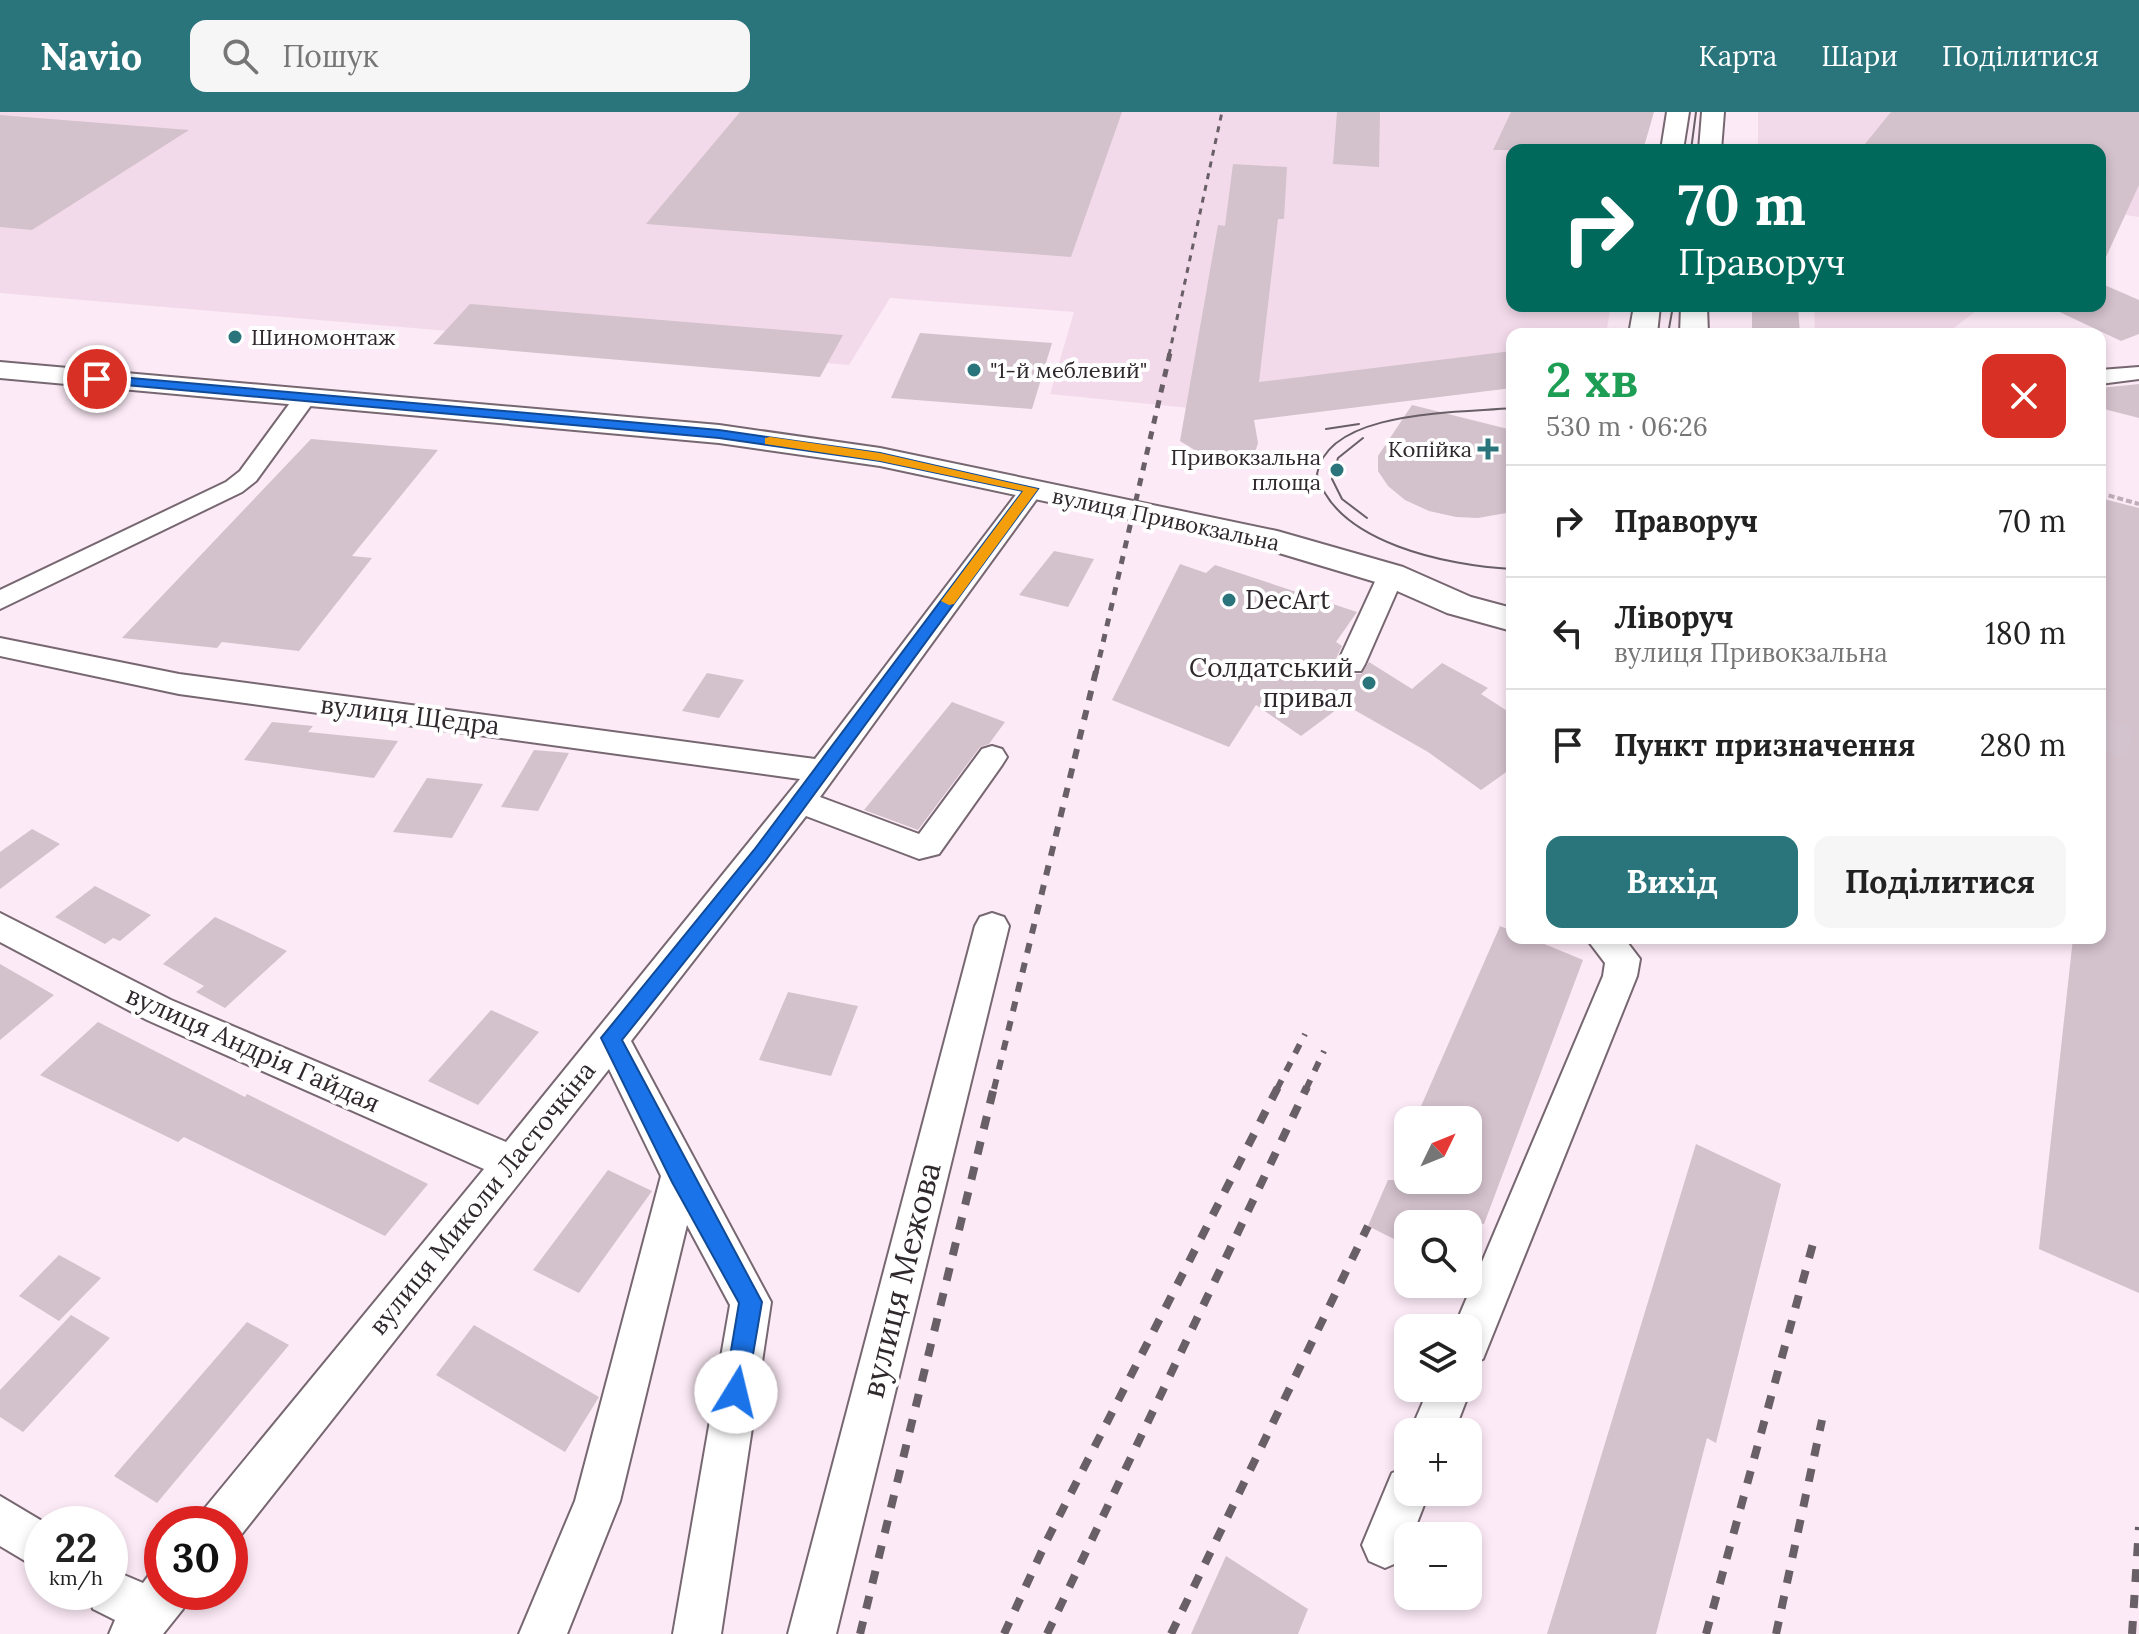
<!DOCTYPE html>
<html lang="uk">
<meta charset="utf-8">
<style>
:root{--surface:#fff;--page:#f6f6f6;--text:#222;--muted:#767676;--line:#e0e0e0;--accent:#2a747b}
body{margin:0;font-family:Lora,serif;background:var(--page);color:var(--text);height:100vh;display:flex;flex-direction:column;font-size:30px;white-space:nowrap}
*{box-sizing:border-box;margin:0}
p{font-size:26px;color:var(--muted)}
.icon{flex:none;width:44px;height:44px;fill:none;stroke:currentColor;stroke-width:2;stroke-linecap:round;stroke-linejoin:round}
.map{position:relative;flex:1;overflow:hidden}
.panel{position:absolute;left:1506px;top:216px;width:600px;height:616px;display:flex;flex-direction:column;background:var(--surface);border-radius:16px;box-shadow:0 4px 12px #0003}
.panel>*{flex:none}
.guide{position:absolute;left:1506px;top:32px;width:600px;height:168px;border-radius:16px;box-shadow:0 4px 12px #0003;background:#00695c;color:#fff;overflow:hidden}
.needle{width:52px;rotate:47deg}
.buttons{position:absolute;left:1394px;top:994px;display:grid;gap:16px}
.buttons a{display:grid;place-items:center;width:88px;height:88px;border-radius:16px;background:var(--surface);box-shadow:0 4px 12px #0003;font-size:40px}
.speed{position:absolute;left:24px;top:1394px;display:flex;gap:16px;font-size:40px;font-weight:700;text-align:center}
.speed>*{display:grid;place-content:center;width:104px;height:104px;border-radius:50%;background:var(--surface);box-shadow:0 4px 12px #0003;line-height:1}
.speed small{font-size:20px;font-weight:400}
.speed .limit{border:12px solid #d22;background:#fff;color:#111}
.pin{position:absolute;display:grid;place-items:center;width:68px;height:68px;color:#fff;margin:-34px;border:4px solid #fff;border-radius:50%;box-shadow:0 2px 8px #0007}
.me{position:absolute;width:88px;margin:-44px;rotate:9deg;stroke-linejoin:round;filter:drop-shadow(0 0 6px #0008)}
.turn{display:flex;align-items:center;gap:28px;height:168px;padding:0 40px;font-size:36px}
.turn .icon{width:104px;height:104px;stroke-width:2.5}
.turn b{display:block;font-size:56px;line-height:68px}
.round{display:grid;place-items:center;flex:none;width:84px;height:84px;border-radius:16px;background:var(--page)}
.headline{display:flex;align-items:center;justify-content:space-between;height:136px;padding:0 40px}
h1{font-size:48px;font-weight:700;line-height:60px;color:#1e9e55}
.button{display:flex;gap:16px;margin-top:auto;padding:16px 40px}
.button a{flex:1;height:92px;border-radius:16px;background:var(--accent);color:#fff;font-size:32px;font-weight:700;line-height:92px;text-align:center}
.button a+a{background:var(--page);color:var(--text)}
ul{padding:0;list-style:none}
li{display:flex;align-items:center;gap:24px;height:112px;padding:0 40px;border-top:2px solid var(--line)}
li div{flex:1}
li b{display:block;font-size:30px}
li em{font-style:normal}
header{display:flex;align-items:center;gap:48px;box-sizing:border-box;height:112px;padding:0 40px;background:var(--accent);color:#fff}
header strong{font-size:38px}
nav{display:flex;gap:44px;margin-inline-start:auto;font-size:28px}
.search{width:560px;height:72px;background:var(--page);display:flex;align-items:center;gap:20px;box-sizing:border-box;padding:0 28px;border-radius:16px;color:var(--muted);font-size:30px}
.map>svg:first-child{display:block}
.built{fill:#f3daea}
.building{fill:#d3c1cc}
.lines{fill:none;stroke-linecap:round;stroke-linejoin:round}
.minor-tunnel{stroke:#d3c3ce;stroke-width:32;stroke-dasharray:32 16;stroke-linecap:butt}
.minor-casing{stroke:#776771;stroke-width:4}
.major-casing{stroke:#776771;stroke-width:4}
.path{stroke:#bdaeb8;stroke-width:4;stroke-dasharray:6 3;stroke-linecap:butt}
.minor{fill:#fff;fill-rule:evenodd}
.major{fill:#fff;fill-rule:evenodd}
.tram{stroke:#695f66;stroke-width:2}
.rail-far3{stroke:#695f66;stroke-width:3;stroke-dasharray:6 6;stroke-linecap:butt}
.rail-far2{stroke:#695f66;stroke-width:5;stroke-dasharray:8 8;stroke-linecap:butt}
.rail-far1{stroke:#695f66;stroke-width:6;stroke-dasharray:10 10;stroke-linecap:butt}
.rail{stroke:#695f66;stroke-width:8;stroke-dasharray:13 13;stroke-linecap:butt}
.route{fill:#1a73e8;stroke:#114b97;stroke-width:2}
.slow{fill:#f59e0b}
.poi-dot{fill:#2a747b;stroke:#fff;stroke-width:3}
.labels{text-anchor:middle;stroke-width:8;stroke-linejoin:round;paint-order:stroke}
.far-poi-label{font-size:22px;fill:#2f282d;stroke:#fff;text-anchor:start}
.far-street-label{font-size:22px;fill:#2f282d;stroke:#fff}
.poi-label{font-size:26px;fill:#2f282d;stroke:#fff;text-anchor:start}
.street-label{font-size:26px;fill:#2f282d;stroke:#fff}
.near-street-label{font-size:32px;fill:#2f282d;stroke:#fff}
</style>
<header>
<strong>Navio</strong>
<div class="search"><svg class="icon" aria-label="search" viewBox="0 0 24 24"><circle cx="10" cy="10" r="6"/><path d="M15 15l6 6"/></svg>Пошук</div>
<nav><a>Карта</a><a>Шари</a><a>Поділитися</a></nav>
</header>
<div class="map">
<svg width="2139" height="1522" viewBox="0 0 2139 1522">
<rect width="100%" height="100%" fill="#fceaf6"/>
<g class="built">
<polygon points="0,0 1649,0 1512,38 1512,194 1611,194 1606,222 1512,222 1512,275 1269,304 1050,282 1074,200 890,186 849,253 0,181"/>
<polygon points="1758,0 2139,0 2139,105 2100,99 2100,38 1758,38"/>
<polygon points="1814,194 1980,194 1981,195 1946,222 1815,222"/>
</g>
<g class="building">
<polygon points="740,0 1122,0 1071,145 646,112"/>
<polygon points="1337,0 1380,0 1379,55 1333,52"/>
<polygon points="1511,0 1654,0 1643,38 1493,38"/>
<polygon points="1891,0 2139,0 2139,73 2100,158 2100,38 1860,38"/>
<polygon points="0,3 189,18 32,118 0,115"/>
<polygon points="1233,52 1287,55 1284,107 1278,107 1259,270 1512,239 1512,276 1254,308 1258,331 1251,352 1211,348 1180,329 1218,113 1225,114"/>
<polygon points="2100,171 2139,188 2139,222 2121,229 2047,194 2100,194"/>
<polygon points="470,192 843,223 820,265 433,232"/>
<polygon points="1752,194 1798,194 1800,222 1752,222"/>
<polygon points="920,221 1052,231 1032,297 891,286"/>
<polygon points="2139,272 2139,306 2100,296 2100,276"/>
<polygon points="1412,293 1512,318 1512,400 1478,406 1456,405 1429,399 1405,388 1388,374 1378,359 1378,344"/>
<polygon points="311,327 438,338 352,444 372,446 299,539 222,530 217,536 122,526"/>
<polygon points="2100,386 2139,396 2139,1181 2039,1137 2073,826 2100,826 2100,568 2106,524 2100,523"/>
<polygon points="1054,439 1094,447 1068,495 1019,483"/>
<polygon points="1180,452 1206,461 1215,453 1357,500 1336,530 1342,534 1334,551 1341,562 1361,562 1369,550 1412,577 1442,551 1488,576 1481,582 1512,602 1512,656 1481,678 1428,640 1344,592 1301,624 1256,593 1229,635 1112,588"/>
<polygon points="707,561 744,568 719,606 682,599"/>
<polygon points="952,590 1005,610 989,632 980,635 918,718 864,698"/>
<polygon points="272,610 313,614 308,620 398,629 374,666 244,648"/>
<polygon points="534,638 569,641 538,699 501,695"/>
<polygon points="427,666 483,672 452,726 393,720"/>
<polygon points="32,717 60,732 0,777 0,740"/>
<polygon points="95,774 151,803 120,829 113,826 105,832 55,805"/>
<polygon points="215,805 287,839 225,896 196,880 204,874 163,852"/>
<polygon points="1500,814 1512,819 1512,826 1530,826 1583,848 1484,1112 1408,1112 1408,1134 1368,1114 1388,1068 1468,1068 1468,1008 1415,1008"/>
<polygon points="0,852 54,883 0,928"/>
<polygon points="788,880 858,894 831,964 759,948"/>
<polygon points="491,898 539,920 478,993 428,969"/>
<polygon points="98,910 245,985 247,982 428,1072 385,1124 184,1025 178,1030 40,963"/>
<polygon points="1696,1032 1781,1072 1716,1331 1707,1326 1656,1522 1547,1522"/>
<polygon points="608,1058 652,1079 579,1181 533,1158"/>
<polygon points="59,1143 101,1166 59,1209 19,1184"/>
<polygon points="71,1203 110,1226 23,1320 0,1305 0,1278"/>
<polygon points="247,1210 289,1233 157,1391 114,1364"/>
<polygon points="474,1213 599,1285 565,1340 436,1263"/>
<polygon points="1226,1444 1308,1497 1298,1522 1191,1522"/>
</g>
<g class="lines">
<polyline class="minor-tunnel" points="2100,621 2139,634"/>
<g class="minor-casing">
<g id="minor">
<polygon points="2139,255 2139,267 2100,272 2100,258"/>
<polygon points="306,278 317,285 256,369 242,380 0,497 0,478 226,370 240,359 298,280"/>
<polygon points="1032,370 1044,377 820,685 919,722 982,637 992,634 1002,637 1007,645 1002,653 939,742 919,747 806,704 631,929 771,1190 721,1522 673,1522 730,1193 687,1113 620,1389 567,1522 519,1522 575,1389 661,1064 609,957 237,1428 230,1431 230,1412 198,1412 205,1396 484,1057 147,908 0,830 0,801 171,888 506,1030 800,667 179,582 0,544 0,526 179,562 815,647 1024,372"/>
<polygon points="1391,455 1400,457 1404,463 1365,552 1361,559 1341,559 1337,552 1378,463 1382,457"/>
<polygon points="992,801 1004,805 1009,814 836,1522 788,1522 975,814 980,805"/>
<polygon points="1586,826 1624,826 1640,847 1637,864 1483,1247 1468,1253 1468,1216 1454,1216 1603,864 1605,851"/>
<polygon points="1468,1268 1471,1276 1454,1320 1410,1320 1429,1276 1468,1276"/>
<polygon points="1408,1355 1408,1380 1429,1380 1412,1424 1408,1424 1401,1449 1385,1456 1369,1449 1362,1433 1392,1361"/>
<polygon points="0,1384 47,1412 42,1412 42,1459 0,1434"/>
<polygon points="110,1457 143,1471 149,1463 162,1458 162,1480 189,1480 183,1497 163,1522 109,1522 115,1508 93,1497 87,1480 110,1480"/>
</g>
</g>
<g class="major-casing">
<g id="major">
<polygon points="1667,0 1689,0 1683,38 1661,38"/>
<polygon points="1702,0 1724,0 1721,38 1699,38"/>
<polygon points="1634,194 1660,194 1657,222 1629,222"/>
<polygon points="1681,194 1707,194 1708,222 1680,222"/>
<polygon points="0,250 719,313 880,336 1277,419 1403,455 1471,485 1512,496 1512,519 1447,501 1379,471 1259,435 880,354 719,331 0,266"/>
</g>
</g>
<polyline class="path" points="2100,381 2139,392"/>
<use href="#minor" class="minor"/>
<use href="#major" class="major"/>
<g class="tram">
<polyline points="1691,38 1696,0"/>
<polyline points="1668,222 1673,194"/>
<path d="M1512,296C1461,301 1328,297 1317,362C1335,431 1449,454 1512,457"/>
<polyline points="1326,317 1359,312"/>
<polyline points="1363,326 1338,346 1332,367 1342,387 1367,406"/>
</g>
<polyline class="rail-far3" points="1169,243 1222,0"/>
<polyline class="rail-far2" points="1096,561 1170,241"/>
<g class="rail-far1">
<polyline points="994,977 1096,559"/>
<polyline points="1277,977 1305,922"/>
<polyline points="1306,977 1324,939"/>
</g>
<g class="rail">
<polyline points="860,1522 994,975"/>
<polyline points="1004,1522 1046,1430 1278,975"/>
<polyline points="1047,1522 1307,975"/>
<polyline points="1171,1522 1368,1114"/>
<polyline points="1706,1522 1814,1128"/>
<polyline points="1776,1522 1822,1308"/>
<polyline points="2132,1522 2139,1415"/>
</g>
</g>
<polygon class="route" points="97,263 719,318 880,341 1038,377 766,748 622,928 762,1190 745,1289 736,1292 727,1289 724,1280 739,1191 672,1070 601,926 754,738 1023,379 880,349 719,326 92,270 91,267"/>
<polygon class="slow" points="770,325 880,341 1038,377 954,492 949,493 941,489 944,485 1023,379 880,349 765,332 765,326"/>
<g class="poi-dot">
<circle cx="235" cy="225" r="8"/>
<circle cx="974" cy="258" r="8"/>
<path d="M1484 325h8v8h8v8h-8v8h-8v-8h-8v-8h8z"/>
<circle cx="1337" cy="358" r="8"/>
<circle cx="1229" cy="488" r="8"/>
<circle cx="1369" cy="571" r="8"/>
</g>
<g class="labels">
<g class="far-poi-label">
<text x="251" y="233">Шиномонтаж</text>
<text x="990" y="266">"1-й меблевий"</text>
<text x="1472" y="345" text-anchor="end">Копійка</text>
<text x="1321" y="353" text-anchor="end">Привокзальна<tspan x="1321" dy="25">площа</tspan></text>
</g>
<g class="far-street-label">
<text transform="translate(1166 407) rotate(12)" y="8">вулиця Привокзальна</text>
</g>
<g class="poi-label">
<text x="1245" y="497">DecArt</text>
<text x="1353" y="565" text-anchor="end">Солдатський<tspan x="1353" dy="30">привал</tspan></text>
</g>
<g class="street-label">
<text transform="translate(410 603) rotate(7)" y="9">вулиця Щедра</text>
<text transform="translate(253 937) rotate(24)" y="9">вулиця Андрія Гайдая</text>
<text transform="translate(482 1086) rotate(-51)" y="9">вулиця Миколи Ласточкіна</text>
</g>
<g class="near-street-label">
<text transform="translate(901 1168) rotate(-76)" y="11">вулиця Межова</text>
</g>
</g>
</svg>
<div class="buttons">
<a><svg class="needle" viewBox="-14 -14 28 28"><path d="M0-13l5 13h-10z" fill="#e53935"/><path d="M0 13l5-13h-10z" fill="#767676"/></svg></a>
<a><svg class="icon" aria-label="search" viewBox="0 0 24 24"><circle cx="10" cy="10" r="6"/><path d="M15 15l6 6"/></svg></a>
<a><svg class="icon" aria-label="layers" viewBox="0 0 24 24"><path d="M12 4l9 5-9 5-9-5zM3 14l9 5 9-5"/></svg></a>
<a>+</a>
<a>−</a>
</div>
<div class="speed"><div>22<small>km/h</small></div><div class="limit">30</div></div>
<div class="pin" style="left:97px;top:267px;background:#d93025"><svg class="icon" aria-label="arrive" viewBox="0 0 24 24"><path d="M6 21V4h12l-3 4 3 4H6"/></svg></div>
<svg class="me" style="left:736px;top:1280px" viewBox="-20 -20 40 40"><circle r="19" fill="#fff"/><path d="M0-13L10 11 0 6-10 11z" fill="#1a73e8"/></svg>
<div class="guide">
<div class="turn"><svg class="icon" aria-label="right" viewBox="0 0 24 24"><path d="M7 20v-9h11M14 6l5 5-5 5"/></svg><div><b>70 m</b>Праворуч</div></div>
</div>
<section class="panel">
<div class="headline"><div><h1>2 хв</h1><p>530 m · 06:26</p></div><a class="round" style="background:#d93025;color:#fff"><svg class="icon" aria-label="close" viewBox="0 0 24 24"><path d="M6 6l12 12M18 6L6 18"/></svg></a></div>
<ul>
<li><svg class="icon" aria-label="right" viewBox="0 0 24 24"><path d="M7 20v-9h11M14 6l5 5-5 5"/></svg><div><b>Праворуч</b></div><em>70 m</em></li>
<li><svg class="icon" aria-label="left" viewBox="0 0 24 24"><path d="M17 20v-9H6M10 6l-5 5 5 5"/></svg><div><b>Ліворуч</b><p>вулиця Привокзальна</p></div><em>180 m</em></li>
<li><svg class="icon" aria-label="arrive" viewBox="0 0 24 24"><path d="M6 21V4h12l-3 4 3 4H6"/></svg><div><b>Пункт призначення</b></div><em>280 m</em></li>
</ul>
<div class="button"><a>Вихід</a><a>Поділитися</a></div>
</section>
</div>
